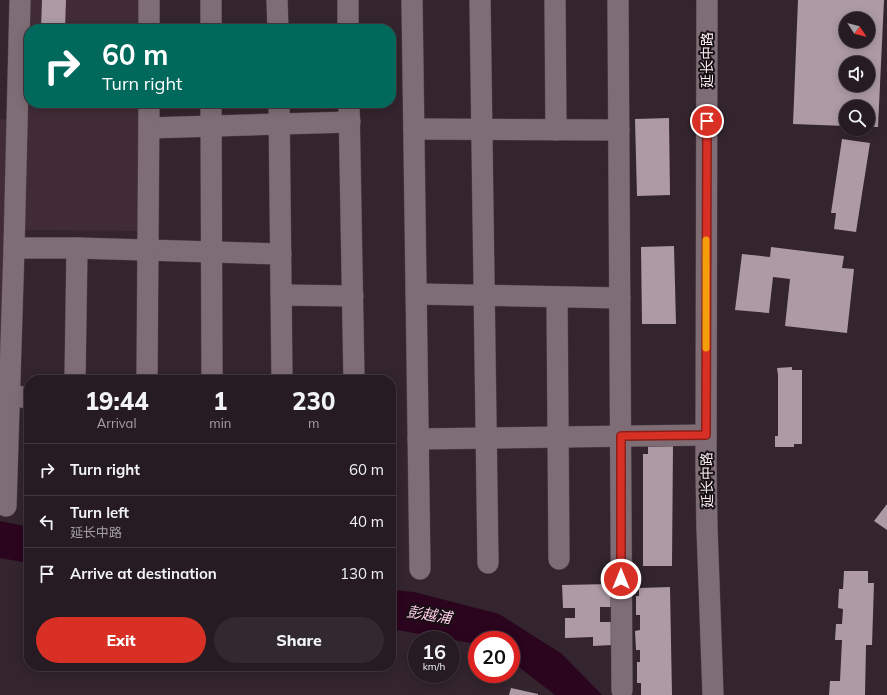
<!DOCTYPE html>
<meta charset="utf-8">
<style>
:root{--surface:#261b22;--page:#32282f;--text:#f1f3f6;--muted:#a4a1a5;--line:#423940;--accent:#d93025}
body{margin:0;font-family:Mulish,"Noto Sans SC",sans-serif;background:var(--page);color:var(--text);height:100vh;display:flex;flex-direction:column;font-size:15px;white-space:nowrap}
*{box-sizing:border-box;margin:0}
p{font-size:13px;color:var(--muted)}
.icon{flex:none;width:22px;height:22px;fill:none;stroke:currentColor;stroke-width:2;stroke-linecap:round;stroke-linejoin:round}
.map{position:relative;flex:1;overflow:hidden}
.sheet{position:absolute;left:24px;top:375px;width:372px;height:296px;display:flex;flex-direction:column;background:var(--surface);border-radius:16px;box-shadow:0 2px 10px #0003,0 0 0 1px var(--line)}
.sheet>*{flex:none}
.banner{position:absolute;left:24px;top:24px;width:372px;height:84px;border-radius:16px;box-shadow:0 2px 10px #0003,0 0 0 1px var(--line);background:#00695c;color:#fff;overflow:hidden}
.needle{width:26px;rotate:126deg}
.fabs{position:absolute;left:839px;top:12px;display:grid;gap:8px}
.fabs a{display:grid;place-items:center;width:36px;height:36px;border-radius:50%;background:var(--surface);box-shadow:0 2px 10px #0003,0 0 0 1px var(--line);font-size:20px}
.speed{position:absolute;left:408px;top:631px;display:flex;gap:8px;font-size:20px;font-weight:700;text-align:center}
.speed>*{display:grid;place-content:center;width:52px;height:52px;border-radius:50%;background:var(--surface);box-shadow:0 2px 10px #0003,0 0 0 1px var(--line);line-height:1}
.speed small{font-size:10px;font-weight:400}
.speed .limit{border:6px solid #d22;background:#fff;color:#111}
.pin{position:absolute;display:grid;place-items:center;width:34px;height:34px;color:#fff;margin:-17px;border:2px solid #fff;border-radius:50%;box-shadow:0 1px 4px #0007}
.me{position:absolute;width:44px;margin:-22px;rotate:0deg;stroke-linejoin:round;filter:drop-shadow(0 0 3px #0008)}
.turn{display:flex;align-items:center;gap:14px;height:84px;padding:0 12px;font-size:18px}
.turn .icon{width:52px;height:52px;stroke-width:2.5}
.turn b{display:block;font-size:28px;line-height:34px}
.eta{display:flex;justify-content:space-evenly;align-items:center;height:68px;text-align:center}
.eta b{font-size:24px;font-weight:800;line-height:28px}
.button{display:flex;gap:8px;margin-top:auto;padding:8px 12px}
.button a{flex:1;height:46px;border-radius:24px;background:var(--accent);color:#fff;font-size:16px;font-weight:800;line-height:46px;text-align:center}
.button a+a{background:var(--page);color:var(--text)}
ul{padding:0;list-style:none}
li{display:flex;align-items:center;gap:12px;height:52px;padding:0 12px;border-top:1px solid var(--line)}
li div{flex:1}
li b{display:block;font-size:15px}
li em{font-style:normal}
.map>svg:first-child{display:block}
.built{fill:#402b37}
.water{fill:#2b041e}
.building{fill:#ad9aa4;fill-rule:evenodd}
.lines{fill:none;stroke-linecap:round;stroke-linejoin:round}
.minor-casing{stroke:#50434b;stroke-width:22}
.minor{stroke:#7f6d76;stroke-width:21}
.route-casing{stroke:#8d1f18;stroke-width:10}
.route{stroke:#d93025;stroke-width:7}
.slow{stroke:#f59e0b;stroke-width:7}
.labels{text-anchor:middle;stroke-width:4;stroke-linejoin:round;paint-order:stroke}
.street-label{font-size:14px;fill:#f9eef4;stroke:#171013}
.water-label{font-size:15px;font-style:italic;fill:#fecee8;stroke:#171013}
</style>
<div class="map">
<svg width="887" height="695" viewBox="0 0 887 695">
<rect width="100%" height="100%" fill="#33242d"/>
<g class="built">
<polygon points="27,0 142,0 142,29 29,29 29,103 141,103 139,231 22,230"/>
<polygon points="0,119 11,120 0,375"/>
</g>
<g class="water">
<polygon points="0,521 29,527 29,563 0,558"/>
<polygon points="391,590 414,592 499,614 562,654 602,695 555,695 511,661 511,640 477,640 477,644 391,629"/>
</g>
<g class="building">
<polygon points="42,0 66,0 65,29 41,29"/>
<path d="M798,0H884L878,127H868V107H846V126L793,124ZM846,19H868V41H846ZM846,63H868V85H846Z"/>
<polygon points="669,118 670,195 637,196 635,119"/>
<polygon points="842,139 870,143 856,232 834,229 836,213 831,213"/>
<polygon points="674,246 676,324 642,324 641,247"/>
<polygon points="771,247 844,256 842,268 854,269 847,333 785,326 790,279 773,277 769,313 735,310 742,254 770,257"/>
<polygon points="792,367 792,370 802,370 802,444 794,444 794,447 775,447 775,436 778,436 778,375 777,368"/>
<polygon points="648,444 673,444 672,566 643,566 643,454 648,454"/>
<polygon points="887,504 887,530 874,521"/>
<polygon points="844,571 868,571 868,583 874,583 872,645 866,645 865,695 829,695 830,681 840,681 842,640 835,640 836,624 842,624 843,609 838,608 839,589 843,589"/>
<polygon points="611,584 611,607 600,607 600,622 611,622 612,645 593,646 593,637 565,638 565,618 575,618 575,608 563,608 562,585"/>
<polygon points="670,587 672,695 641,695 641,683 637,683 637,662 640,662 640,650 636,650 635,631 640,630 640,615 636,615 636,596 639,596 639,588"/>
<polygon points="511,688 538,694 538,695 509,695"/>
</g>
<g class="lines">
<g class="minor-casing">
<g id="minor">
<polyline points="20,0 14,248 77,248 281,254"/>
<polyline points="211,0 211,29"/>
<polyline points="277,0 278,29"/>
<polyline points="348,0 348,29"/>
<polyline points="412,0 420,569"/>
<polyline points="480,0 488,563"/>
<polyline points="555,0 556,130"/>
<polyline points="618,0 622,690"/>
<polyline points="707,0 706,468 707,528 713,695"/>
<polyline points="149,29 149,0"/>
<polyline points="211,103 212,380"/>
<polyline points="279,103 282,380"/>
<polyline points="349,103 354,380"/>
<polyline points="149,128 350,122"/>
<polyline points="414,129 619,130"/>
<polyline points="416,294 620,298"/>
<polyline points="281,295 353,296"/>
<polyline points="557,297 559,559"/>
<polyline points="75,380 77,248"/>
<polyline points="147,380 149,103"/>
<polyline points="0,392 9,395 29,398"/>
<polyline points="418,439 706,435"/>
<polyline points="6,506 14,248"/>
</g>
</g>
<use href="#minor" class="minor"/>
</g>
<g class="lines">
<g class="route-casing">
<polyline id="route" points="621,579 621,436 706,435 707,121"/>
</g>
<use href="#route" class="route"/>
<polyline class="slow" points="706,348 706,240"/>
</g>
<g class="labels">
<g class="street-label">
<text transform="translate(707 60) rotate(-90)" y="5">延长中路</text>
<text transform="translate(707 480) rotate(-91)" y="5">延长中路</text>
</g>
<g class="water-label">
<text transform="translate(429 615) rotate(9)" y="5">彭越浦</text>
</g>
</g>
</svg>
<div class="fabs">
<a><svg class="needle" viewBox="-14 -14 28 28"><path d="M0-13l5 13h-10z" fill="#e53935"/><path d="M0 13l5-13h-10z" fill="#a4a1a5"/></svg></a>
<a><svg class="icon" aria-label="sound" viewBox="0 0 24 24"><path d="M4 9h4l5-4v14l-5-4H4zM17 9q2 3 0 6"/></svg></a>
<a><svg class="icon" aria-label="search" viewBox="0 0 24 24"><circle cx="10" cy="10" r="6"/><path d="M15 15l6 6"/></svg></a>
</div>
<div class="speed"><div>16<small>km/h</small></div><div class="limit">20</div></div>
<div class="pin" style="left:707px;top:121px;background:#d93025"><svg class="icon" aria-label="arrive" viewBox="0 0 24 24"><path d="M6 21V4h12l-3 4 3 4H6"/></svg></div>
<svg class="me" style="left:621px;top:579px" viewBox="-20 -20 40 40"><circle r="17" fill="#d93025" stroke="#fff" stroke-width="3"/><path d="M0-11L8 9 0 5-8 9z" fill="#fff"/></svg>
<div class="banner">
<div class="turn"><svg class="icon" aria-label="right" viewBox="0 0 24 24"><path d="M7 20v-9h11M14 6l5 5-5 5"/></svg><div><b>60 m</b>Turn right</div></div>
</div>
<section class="sheet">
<div class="eta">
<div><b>19:44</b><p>Arrival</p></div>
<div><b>1</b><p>min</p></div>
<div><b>230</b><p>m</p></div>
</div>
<ul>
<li><svg class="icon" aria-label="right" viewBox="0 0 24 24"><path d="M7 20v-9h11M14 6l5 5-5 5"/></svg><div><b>Turn right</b></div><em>60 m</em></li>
<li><svg class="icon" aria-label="left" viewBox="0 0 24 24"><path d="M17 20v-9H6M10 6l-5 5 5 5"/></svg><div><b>Turn left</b><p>延长中路</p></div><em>40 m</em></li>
<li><svg class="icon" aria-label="arrive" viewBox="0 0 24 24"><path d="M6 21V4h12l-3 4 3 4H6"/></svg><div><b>Arrive at destination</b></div><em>130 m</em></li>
</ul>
<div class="button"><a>Exit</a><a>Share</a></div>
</section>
</div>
